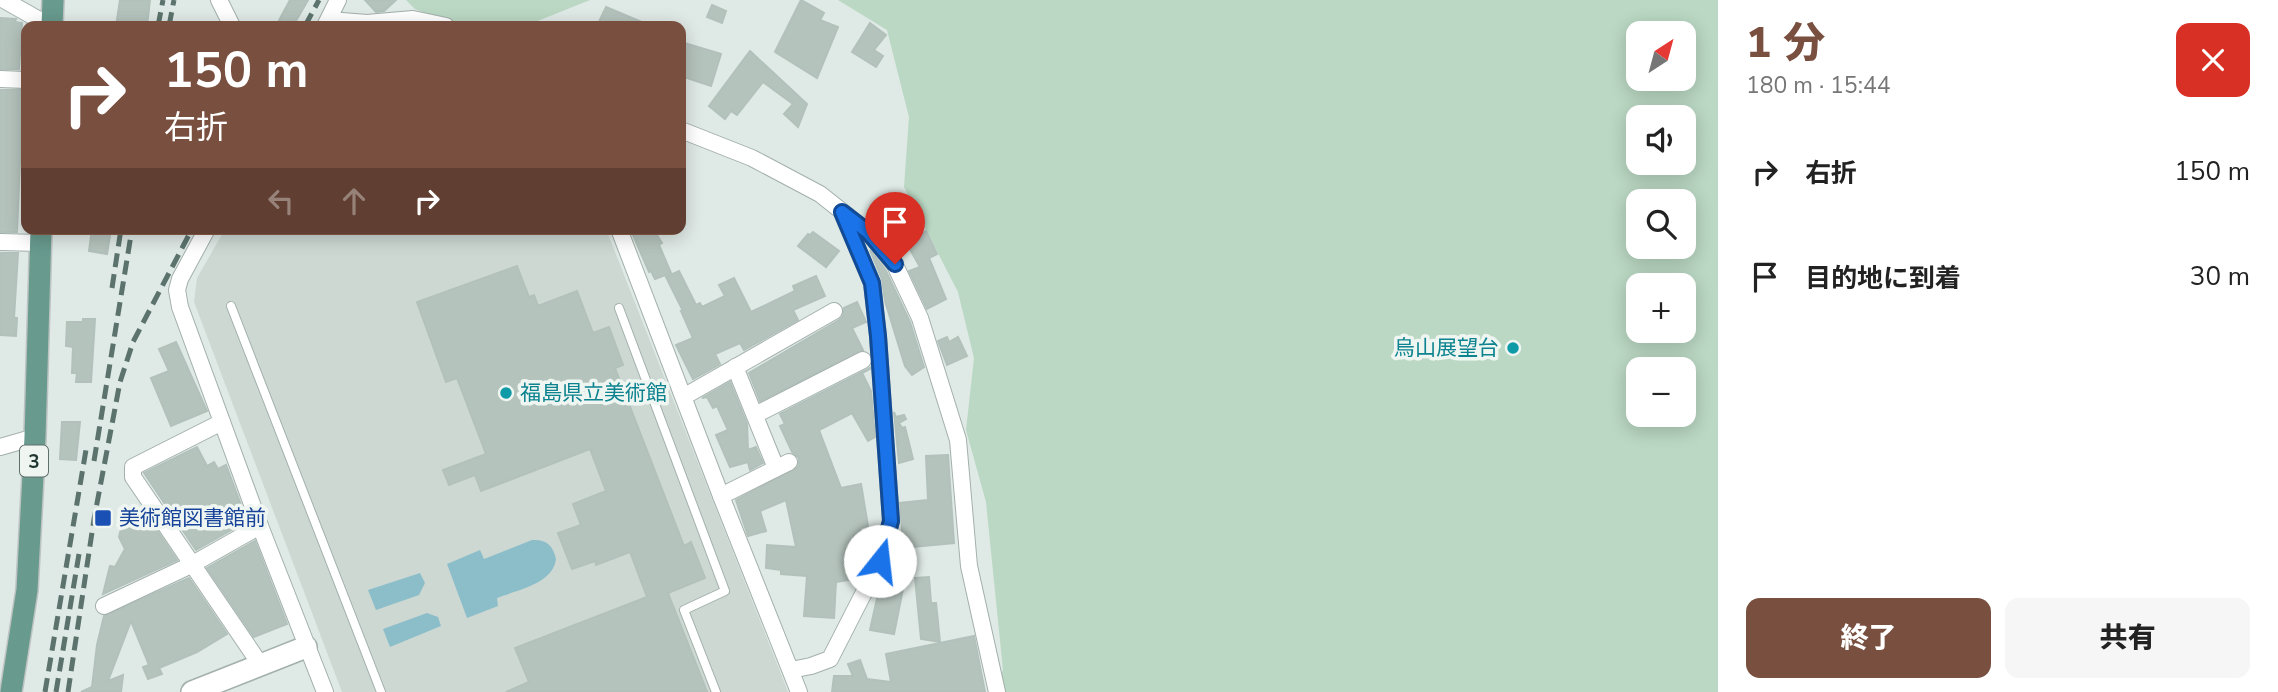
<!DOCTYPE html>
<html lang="ja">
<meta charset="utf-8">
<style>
:root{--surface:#fff;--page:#f6f6f6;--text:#222;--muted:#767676;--accent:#794f3f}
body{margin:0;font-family:"Nunito Sans","Noto Sans JP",sans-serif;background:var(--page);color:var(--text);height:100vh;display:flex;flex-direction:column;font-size:26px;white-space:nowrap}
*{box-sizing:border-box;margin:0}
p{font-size:23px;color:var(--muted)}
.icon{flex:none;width:38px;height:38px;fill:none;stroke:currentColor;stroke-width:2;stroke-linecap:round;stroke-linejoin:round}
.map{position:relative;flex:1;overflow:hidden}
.panel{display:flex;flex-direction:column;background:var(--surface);width:560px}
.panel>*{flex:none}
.guide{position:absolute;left:21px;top:21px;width:665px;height:214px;border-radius:14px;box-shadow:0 4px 18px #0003;background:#794f3f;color:#fff;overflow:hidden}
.needle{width:46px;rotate:36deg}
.controls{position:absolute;left:1626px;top:21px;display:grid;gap:14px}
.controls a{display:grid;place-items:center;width:70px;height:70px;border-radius:14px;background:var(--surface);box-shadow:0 4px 18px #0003;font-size:35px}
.pin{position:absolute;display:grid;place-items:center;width:60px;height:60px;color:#fff;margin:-72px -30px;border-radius:50% 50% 50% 0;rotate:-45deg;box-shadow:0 0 7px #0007}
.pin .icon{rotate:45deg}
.me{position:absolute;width:77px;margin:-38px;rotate:16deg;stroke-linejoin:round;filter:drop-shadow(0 0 5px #0008)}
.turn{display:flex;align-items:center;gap:24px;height:147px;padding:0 28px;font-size:32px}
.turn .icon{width:91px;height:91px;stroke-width:2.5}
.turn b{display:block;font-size:49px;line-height:60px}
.lanes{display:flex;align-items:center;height:66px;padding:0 28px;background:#0003;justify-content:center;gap:35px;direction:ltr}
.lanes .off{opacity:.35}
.round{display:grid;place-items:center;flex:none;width:74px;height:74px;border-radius:14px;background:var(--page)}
.headline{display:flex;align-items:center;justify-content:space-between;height:119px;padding:0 28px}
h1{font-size:42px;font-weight:800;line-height:52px;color:var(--accent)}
.primary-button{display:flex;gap:14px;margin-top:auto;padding:14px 28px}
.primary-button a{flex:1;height:80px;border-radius:14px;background:var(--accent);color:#fff;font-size:28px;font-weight:800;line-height:80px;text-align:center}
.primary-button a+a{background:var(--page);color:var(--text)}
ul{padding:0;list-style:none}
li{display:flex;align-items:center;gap:21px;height:105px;padding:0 28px}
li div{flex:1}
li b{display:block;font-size:26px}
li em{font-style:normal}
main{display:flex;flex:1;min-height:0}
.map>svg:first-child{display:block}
.built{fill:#cdd8d3}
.green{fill:#bad8c3;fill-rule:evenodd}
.water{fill:#8cbec9}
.building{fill:#b5c3bd;stroke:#b2c1bb;stroke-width:2}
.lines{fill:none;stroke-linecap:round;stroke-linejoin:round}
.service-casing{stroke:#a3b0ac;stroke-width:10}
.minor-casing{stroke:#a3b0ac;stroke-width:18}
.tertiary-casing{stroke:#a3b0ac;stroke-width:24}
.primary-casing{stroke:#bdc3c2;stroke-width:24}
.service{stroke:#fff;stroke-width:8}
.minor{stroke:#fff;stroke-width:16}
.tertiary{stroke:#fff;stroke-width:21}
.primary{stroke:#689a8e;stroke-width:21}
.rail{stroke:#5c736d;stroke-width:5;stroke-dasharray:14 7;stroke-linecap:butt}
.route-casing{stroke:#114b97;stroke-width:18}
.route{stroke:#1a73e8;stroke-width:12}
.culture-dot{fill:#0f9aa8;stroke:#eff6f2;stroke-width:2.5}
.transit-dot{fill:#1a4fb4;stroke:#eff6f2;stroke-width:2.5}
.labels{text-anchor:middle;stroke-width:7;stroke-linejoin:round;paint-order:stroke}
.shield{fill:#eff6f2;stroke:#60706c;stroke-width:2}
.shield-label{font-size:19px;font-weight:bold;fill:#223732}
.culture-label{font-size:21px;fill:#0d838f;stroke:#eff6f2;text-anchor:end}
.transit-label{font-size:21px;fill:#164399;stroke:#eff6f2;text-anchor:start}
</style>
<main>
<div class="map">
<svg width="1718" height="692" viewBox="0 0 1718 692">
<rect width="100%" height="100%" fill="#dfe9e5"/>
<polygon class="built" points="225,229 606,229 788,692 342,692 194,302 197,278"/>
<g class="green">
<polygon points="406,0 590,0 525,26 459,26 415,9"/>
<path d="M838,0H1718V692H994L1003,670L986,502L966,430L974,358L958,292L904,187L909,117L887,30ZM1638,33H1684V79H1638ZM1638,117H1684V163H1638ZM1638,201H1684V247H1638ZM1638,285H1684V331H1638ZM1638,369H1684V415H1638Z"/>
</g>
<g class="water">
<path d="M532,540C546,539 553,545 556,559C553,584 517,590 497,598L498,606L467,618L447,564L480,550L484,559Z"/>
<polygon points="420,573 425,583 419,595 376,610 368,590"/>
<polygon points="427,613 438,617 441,626 390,647 383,629"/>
</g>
<g class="building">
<polygon points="120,0 150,0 147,26 116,26"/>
<polygon points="290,0 308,0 293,26 276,26"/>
<polygon points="365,0 396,0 384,11 376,12"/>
<polygon points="801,0 824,13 820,20 838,27 817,78 775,52"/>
<polygon points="712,5 726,11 722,23 707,17"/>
<polygon points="606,7 651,26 597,26"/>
<polygon points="0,18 16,19 15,22 22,23 19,69 0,69"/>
<polygon points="870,23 886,35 874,50 883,56 876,67 852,52"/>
<polygon points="681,42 721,54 711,86 681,76"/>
<polygon points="750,51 807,104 798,127 784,114 793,104 763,82 737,115 731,111 725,119 709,106"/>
<polygon points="0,90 23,90 17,232 0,232"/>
<polygon points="901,198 923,233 926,231 937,254 929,258 946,299 927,309 909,271 920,267 886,207"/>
<polygon points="92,229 111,229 107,254 89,251"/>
<polygon points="643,229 653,229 662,243 659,245 671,273 655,279 651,271 649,272 633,235"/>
<polygon points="813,232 839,251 826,267 798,246 808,234 810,235"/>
<polygon points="870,250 886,271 910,322 924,367 912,375 905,366 885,301 882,279"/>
<polygon points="0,253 18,253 14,318 17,318 16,336 0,335"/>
<polygon points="517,266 529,297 534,295 538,306 577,291 593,333 609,327 623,365 615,368 684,546 691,542 705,578 668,593 707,692 506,692 529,682 515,648 647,597 630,552 596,565 595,561 572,569 558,533 581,525 573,504 606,491 590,449 481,491 475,475 449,485 443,470 486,454 457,378 446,382 417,302"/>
<polygon points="679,271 696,305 700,303 702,307 725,296 719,285 734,278 751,312 795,291 793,286 816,276 825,296 793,310 798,320 744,350 740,343 715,354 720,364 693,379 676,345 693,338 681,311 683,311 666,277"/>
<polygon points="857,302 866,322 852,328 863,350 760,401 749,373 839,320 843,316 844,308"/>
<polygon points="83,319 95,319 91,382 76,382 77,373 72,373 73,347 66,346 67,322 83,322"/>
<polygon points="947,337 949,342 958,337 967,356 947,365 938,341"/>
<polygon points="176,342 207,411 171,426 151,378 169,371 159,349"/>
<polygon points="870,368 870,369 862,373 871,391 875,437 868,441 852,413 819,430 841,488 861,484 868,526 860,528 867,564 860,578 836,582 834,618 804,616 807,576 781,574 781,570 766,568 767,545 796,547 786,500 760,511 766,531 748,536 736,500 798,467 799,458 792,452 780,426 785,424 780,414"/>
<polygon points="730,382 747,424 748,450 756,447 763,463 750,470 748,462 730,467 716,435 728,430 717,406 713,408 707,397 702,398"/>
<polygon points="894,412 896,417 904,415 906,419 899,423 902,428 905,427 913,459 899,463"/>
<polygon points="62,422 80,422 76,460 60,459"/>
<polygon points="197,447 207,466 214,462 218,469 226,465 247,521 196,550 144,473"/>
<polygon points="948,455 954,543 913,547 913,544 903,544 900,503 928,500 926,456"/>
<polygon points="137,513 148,517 177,560 103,594 110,566 115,567 125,549 119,537 123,521"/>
<polygon points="255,541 287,624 254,637 207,568"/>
<polygon points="929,577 931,603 936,603 940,642 921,639 915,578"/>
<polygon points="189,578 227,634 197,652 159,668 162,674 148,679 143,667 149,665 131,621 108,681 123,675 121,692 81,692 92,687 97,645 104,616"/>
<polygon points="880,585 903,589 894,634 870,630"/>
<polygon points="974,636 985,692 832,692 834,676 853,676 848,664 860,660 867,679 891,682 886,654"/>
</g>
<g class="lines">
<g class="service-casing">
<g id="service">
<polyline points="231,306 381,692"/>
<polyline points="619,308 725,591 684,610 716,692"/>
</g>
</g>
<g class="minor-casing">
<g id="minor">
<polyline points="4,0 50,26"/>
<polyline points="219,0 232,26"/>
<polyline points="329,20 367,23 413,19 446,26"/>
<polyline points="325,26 338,0"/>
<polyline points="0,79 26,80"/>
<polyline points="681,130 752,158 820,194 868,232 895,265 920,318 958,440 969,566 997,692"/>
<polyline points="207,229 180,279 177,290 180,307 260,526 325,692"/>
<polyline points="619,229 721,496 799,692"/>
<polyline points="0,242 40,243"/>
<polyline points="735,367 776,468"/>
<polyline points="685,396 834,311"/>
<polyline points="755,415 863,360"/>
<polyline points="222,422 133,467 133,477 260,664"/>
<polyline points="0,447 35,437"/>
<polyline points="721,496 789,462"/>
<polyline points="104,606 191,565 260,526"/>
<polyline points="791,670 811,666 830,659 880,561 891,521 878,336 872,283 843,215"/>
</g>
</g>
<g class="tertiary-casing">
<polyline id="tertiary" points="192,692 306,647"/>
</g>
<g class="primary-casing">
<g id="primary">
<polyline points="52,26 53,0"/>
<polyline points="11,692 27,590 35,437 41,229"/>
</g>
</g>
<use href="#service" class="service"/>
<use href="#minor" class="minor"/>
<use href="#tertiary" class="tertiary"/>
<use href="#primary" class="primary"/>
<g class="rail">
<polyline points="158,26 163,0"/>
<polyline points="169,26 174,0"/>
<polyline points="305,26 319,0"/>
<polyline points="112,288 121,229"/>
<polyline points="94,461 132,229"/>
<polyline points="45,692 87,444"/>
<polyline points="56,692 79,554"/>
<polyline points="68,692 94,519 120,382 133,342 192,229"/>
</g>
</g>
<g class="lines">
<g class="route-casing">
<polyline id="route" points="880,561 891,521 878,336 872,283 842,212 868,232 895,264"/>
</g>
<use href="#route" class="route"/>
</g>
<g class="culture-dot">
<circle cx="1513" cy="348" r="7"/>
<circle cx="506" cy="393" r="7"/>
</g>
<rect class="transit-dot" x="94" y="509" width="18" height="18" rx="3.5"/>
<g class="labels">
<rect class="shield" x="20" y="445.5" width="28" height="31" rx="5"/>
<g class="shield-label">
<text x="34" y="468">3</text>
</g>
<g class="culture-label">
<text x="1499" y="355">烏山展望台</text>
<text x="520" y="400" text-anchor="start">福島県立美術館</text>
</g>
<g class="transit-label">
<text x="119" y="525">美術館図書館前</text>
</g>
</g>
</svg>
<div class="controls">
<a><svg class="needle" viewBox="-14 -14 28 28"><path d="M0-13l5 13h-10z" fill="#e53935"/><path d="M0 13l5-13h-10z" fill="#767676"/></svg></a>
<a><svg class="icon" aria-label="sound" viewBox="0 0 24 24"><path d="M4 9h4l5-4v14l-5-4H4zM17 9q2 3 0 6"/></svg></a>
<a><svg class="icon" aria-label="search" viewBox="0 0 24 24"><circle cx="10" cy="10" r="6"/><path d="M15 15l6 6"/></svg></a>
<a>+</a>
<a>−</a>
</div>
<div class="pin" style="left:895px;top:264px;background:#d93025"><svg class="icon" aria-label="arrive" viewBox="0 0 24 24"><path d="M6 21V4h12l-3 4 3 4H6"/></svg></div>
<svg class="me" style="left:880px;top:561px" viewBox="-20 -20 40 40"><circle r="19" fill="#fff"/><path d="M0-13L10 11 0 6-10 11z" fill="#1a73e8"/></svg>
<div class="guide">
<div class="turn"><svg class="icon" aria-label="right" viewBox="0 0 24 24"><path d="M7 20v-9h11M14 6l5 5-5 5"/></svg><div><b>150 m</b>右折</div></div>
<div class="lanes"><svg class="icon off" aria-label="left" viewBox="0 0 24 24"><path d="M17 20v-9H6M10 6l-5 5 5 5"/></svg><svg class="icon off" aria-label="ahead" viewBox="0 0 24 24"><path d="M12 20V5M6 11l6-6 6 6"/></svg><svg class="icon" aria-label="right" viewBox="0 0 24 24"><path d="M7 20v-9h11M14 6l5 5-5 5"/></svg></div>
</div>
</div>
<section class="panel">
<div class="headline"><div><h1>1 分</h1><p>180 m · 15:44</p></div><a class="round" style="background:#d93025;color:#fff"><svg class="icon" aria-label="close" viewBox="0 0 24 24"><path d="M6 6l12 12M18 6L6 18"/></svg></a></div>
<ul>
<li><svg class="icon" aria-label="right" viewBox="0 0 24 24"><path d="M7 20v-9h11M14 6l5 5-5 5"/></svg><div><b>右折</b></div><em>150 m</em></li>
<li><svg class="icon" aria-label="arrive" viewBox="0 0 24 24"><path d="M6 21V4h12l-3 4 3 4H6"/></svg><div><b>目的地に到着</b></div><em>30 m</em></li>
</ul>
<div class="primary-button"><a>終了</a><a>共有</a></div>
</section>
</main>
